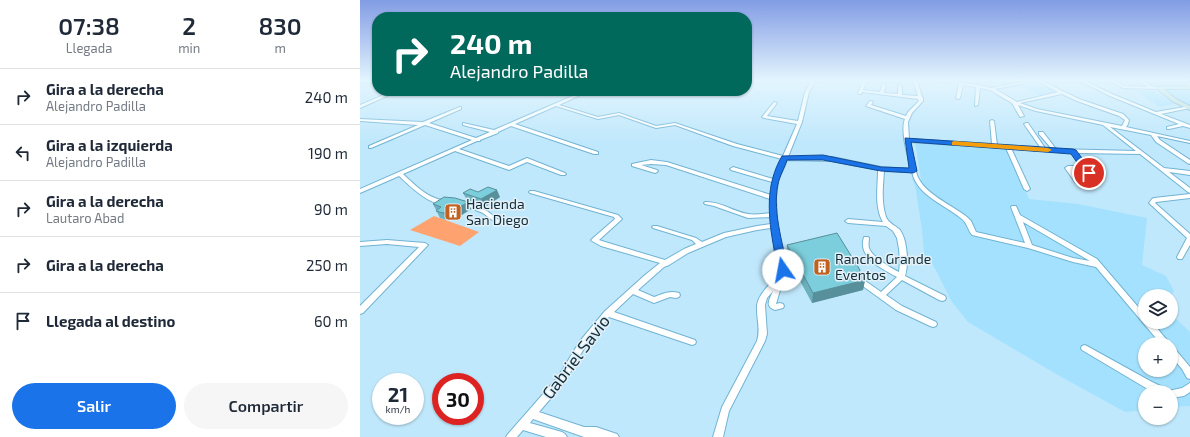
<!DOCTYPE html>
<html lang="es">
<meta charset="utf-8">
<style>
:root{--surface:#fff;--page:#f6f6f7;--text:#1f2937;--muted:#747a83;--line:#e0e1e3;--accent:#1a73e8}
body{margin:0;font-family:"Exo 2",sans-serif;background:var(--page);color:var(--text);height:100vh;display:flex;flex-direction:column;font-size:15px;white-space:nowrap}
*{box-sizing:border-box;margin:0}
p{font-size:13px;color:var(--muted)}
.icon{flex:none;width:22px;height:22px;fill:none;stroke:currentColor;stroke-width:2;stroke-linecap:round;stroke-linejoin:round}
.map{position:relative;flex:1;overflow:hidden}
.side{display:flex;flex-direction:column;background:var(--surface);width:360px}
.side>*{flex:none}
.top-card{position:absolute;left:12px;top:12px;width:380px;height:84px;border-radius:16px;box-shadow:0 1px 3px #0004;background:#00695c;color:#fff;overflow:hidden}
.tools{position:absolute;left:778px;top:289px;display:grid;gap:8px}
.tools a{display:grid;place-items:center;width:40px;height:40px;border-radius:50%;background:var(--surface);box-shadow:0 1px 3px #0004;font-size:20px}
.speed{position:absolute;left:12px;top:373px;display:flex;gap:8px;font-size:20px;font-weight:700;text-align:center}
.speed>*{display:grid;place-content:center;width:52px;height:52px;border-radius:50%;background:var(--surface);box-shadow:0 1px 3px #0004;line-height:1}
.speed small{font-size:10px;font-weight:400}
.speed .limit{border:6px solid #d22;background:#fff;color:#111}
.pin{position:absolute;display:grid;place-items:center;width:34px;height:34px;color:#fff;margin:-17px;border:2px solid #fff;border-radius:50%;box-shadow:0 1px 4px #0007}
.me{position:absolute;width:44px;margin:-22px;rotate:348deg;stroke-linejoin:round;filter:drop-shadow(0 0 3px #0008)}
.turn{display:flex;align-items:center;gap:14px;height:84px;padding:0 12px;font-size:18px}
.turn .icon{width:52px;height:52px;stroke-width:2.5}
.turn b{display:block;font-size:28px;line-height:34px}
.eta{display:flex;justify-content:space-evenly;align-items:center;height:68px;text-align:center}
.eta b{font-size:24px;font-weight:600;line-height:28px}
.action{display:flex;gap:8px;margin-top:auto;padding:8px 12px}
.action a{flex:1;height:46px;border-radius:24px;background:var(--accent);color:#fff;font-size:16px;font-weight:600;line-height:46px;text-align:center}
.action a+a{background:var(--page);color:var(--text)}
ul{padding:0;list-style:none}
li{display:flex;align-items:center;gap:12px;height:56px;padding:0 12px;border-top:1px solid var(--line)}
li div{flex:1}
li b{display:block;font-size:15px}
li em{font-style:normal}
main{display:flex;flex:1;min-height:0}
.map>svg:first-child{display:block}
.built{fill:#a4e1fe;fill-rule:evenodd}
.green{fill:#fea370}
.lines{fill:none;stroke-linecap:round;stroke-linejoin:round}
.street-casing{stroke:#70b3d3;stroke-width:2}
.secondary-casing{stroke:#70b3d3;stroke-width:2}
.street{fill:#fff;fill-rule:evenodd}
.secondary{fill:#c3e2d8;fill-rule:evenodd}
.wall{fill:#6bb1bd}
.shaded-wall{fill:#57909a}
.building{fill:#7ccedc;stroke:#57909a}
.route{fill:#1a73e8;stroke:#114b97}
.slow{fill:#f59e0b}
.labels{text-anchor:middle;stroke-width:3;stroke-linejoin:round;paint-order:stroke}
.poi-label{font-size:14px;fill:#112e3a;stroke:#e3f0f7;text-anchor:start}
.near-street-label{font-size:17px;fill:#112e3a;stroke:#e3f0f7}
</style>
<main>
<section class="side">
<div class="eta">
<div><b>07:38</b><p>Llegada</p></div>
<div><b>2</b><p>min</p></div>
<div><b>830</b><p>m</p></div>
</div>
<ul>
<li><svg class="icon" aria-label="right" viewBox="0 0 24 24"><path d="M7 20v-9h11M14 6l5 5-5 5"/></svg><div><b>Gira a la derecha</b><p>Alejandro Padilla</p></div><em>240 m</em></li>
<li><svg class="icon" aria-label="left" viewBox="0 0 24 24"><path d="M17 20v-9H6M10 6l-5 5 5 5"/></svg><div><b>Gira a la izquierda</b><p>Alejandro Padilla</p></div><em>190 m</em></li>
<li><svg class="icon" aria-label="right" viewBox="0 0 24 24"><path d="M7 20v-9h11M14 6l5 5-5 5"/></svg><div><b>Gira a la derecha</b><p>Lautaro Abad</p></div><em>90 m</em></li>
<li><svg class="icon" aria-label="right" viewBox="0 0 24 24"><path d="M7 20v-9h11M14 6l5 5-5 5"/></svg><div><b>Gira a la derecha</b></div><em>250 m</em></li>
<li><svg class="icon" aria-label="arrive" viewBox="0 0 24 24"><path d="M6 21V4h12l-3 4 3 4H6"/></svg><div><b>Llegada al destino</b></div><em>60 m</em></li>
</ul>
<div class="action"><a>Salir</a><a>Compartir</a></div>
</section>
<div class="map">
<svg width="830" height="437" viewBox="0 0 830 437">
<rect width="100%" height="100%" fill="#c0e8fc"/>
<g class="built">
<polygon points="676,82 699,92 681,96 659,86"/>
<polygon points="830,89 830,107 805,91 806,90"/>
<polygon points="792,90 814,104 799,107 776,91"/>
<path d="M555,143L649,149L669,199L718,204L787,218L782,265L806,276L814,291L811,296H785V322H811V314L830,332V406L811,407V392H785V410L765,412L696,374L608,322L592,302L573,265L564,254L562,230L555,185L552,179H561ZM785,344H811V370H785Z"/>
</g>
<polygon class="green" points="74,216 119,232 100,246 50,230"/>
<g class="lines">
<g class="street-casing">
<g id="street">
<polygon points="0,80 17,82 17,84 0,82"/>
<path d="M452,80H456L449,92L442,122L428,157H472L521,167L551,169C548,157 540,130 545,119L506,106L510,101H512L513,102L511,105L546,116L548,112L559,101L558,99L502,92L501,94H499L498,93L503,80H507L503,90L520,92L522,85L524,84L526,85L524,93L538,94V86L540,85L542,86V95L558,96L553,80H557L562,97L563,98V101L552,113L548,122L549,139L632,144L630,121L632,120L634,121L637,145L680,147L664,124L666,123H668L685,148H691L679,134V132H683L696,149L776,151L743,125L676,111L658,105L664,116L660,117L652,103L630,90L620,88L618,105L615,106L616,87L603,85L600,98L598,99L596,98L599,84L581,81L579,80L618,85L631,88L675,80H723L752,94L796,112L830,106V108L801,114L830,125V128L823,126L809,129H807V127L819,124L750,96L720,81H682L719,99L763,114L769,120L768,124L766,127L830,141V143L797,136L800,140L830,160V163L829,164L796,142L791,135L750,127L804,168L830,171V175L809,172L830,188V193L828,192L780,154L717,153L732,173L729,175L727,174L724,170H712L720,181L717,183L715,182L705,168L708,166H722L712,152L686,151H682L651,148L670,189L667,191L664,189L646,148L550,142C552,153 554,165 557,175C564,194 592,205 607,217L611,221L616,232L665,243L651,207L652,206H656L660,215L737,259L785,315V322H792L810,344H801L736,267L713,262L668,248L612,235C608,230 607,223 602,219C586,205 557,196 552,172L524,171C523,186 521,202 526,217C529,224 535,225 540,230C547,239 549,264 545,276L585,296L586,298L585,300L582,301L579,300L542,280L526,295L542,306L576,322L577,324L576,326L573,327L570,326L536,310L500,284L498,282L500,280L502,279L504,280L521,292L537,277C522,269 497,257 504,237H508L509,238C509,241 508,245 509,248C512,257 531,268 539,272L540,262L539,249L537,238L533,231L526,226L488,223L485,221L488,219L523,222C514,207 518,186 518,170L472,161L427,160L418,181L416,198L417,226L426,270L416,304L420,303L423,304L424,306L423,308L415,310C404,306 410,299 413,291L407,298L405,305L407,334L405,341L369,411L363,437H353L362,407L397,341C401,328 396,317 397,305C399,292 414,282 420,270L411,228L397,230L366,237L328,253L309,265L304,267L278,290L294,297C303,294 309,290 319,293L320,295L319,297L316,298L310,297L294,303L273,294L254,312L335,340L336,342L335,344L332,345L249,317L226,345L204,383L179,412L224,427H236L257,434L259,437H224L173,419L170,423L202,432L205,434L207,437H186L163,430L157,437H146L148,434L198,377L220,341L245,311L285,275L300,263L241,246L232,241L231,240L232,239L255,219L254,217L170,193L169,192L170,191H174L258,215L262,219L261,220L239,240L245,242L305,260L324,249L336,244L332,240L293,228L292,227L293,226H297L336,238L342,242L364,233L397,226L411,224V217L388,218L354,206L345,204L344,203L345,202C360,201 374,212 388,214C395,215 404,214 411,213L410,199L306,165L291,164L281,165L297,170L298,171L297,172L295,173L272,166V164L291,160L307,162L411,195L412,182L371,170L370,169L373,167L413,179L422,159L373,146L315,125L296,128L259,115L238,119L196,106L155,124L238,152V154H234L151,126L138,132V133L120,140V141H117L99,149L149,166L167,158L205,173L206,174L205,175H201L167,162L149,170L95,151L43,174C53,183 62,193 75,198C79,200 84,200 88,201L89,202C74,211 49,185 39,176L0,193V189L112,140L65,125L11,148H9V146L58,125L0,121V119L63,122L100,107H101V109L69,123L116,138L130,132L103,125V123L134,130L224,91H229L199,105L238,117L259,113L296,126L315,123L377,144L423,156L437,124L404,118L402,117L414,102H415L417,103L407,116L438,121L445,92ZM677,81L698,92L657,102L635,89ZM702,94L717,101L759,116L765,120L762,126L677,109L660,103ZM663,222L730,261L713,258L672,245Z"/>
<path d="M521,80C527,79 536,79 542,81L540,82L523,81Z"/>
<path d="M748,80H752L764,86L788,87L777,80C784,79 787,85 794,87C796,87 799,87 801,88L799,89L763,88Z"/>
<polygon points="33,91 38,91 0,108 0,105"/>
<polygon points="830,194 830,198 796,202 795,203 830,234 830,245 822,259 818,259 817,257 827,238 789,203 792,199 794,198"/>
<polygon points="103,201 127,211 141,222 138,224 136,223 123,213 101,204 100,203 101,202"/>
<polygon points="27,240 65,243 68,245 3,313 0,314 0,306 59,247 27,244 0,246 0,242"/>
<polygon points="725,345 792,382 807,389 808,391 822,388 830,383 830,392 824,396 811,398 811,392 795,392 786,388 722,350 721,348 722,346"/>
<polygon points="811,346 814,348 830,367 830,379 827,378 822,369 811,356"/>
</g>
</g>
<g class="secondary-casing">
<polygon id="secondary" points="817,80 822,80 830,83 830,89 804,89 816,99 830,106 830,110 812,101 796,88 799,86 827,86"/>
</g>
<use href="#street" class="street"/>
<use href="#secondary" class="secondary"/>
</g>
<g class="wall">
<polygon points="118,192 140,197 125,207 107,200 103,193"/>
<polygon points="108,202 111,209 97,218 93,217 87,220 80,218 73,204"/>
<polygon points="427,245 500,270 499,273 505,280 503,290 452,303 426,255"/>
</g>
<g class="shaded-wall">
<polygon points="137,190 140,197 125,207 121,199"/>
<polygon points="108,202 111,209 97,218 93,211"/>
<polygon points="89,210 93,217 87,220 83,213"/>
<polygon points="500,270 497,282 505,280 503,290 452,303 453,293"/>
</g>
<g class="building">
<polygon points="128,187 137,190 121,199 103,193 110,189 118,192"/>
<polygon points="84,197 95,198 108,202 93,211 89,210 83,213 76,211 81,207 73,204"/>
<polygon points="477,233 500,270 499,273 505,280 453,293 427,245"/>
</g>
<linearGradient id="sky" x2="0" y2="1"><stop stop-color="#829ce4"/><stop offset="0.57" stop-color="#e3f5fe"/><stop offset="1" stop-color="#e3f5fe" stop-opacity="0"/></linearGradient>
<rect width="830" height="141" fill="url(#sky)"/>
<path class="route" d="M545,138L713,149L716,150L733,173L726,175L711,154L551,142L557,171L553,173L521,171L463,160H427C425,167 421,173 419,180C411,207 423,244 428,270L427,272H420C416,266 415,256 414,249C408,216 405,185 422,156L463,155L521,167L549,168Z"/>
<polygon class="slow" points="594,141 688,148 692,150 688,152 592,145 592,142"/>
<defs>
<g id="building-square" transform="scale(0.9)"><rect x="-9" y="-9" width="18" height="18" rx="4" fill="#c16120" stroke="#e3f0f7"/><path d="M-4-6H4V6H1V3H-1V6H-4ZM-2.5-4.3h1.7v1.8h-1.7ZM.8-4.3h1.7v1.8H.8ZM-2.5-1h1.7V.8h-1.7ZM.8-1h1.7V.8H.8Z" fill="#fff"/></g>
</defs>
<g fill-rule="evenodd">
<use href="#building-square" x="93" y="212"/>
<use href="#building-square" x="462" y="267"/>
</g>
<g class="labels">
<g class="poi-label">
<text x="106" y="209">Hacienda<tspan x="106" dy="16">San Diego</tspan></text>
<text x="475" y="264">Rancho Grande<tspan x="475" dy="16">Eventos</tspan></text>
</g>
<g class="near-street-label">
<text transform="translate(216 357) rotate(-53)" y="6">Gabriel Savio</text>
</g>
</g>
</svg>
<div class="tools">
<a><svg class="icon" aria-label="layers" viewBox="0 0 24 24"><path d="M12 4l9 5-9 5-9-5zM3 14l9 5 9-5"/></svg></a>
<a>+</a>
<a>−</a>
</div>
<div class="speed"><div>21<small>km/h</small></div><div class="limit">30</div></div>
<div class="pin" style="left:729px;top:173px;background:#d93025"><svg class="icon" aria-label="arrive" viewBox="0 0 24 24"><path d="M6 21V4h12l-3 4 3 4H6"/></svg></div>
<svg class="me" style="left:423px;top:270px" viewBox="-20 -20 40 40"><circle r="19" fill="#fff"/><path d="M0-13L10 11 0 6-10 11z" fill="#1a73e8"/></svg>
<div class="top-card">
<div class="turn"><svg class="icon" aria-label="right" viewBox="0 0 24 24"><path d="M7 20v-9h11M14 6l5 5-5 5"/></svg><div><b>240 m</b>Alejandro Padilla</div></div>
</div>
</div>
</main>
